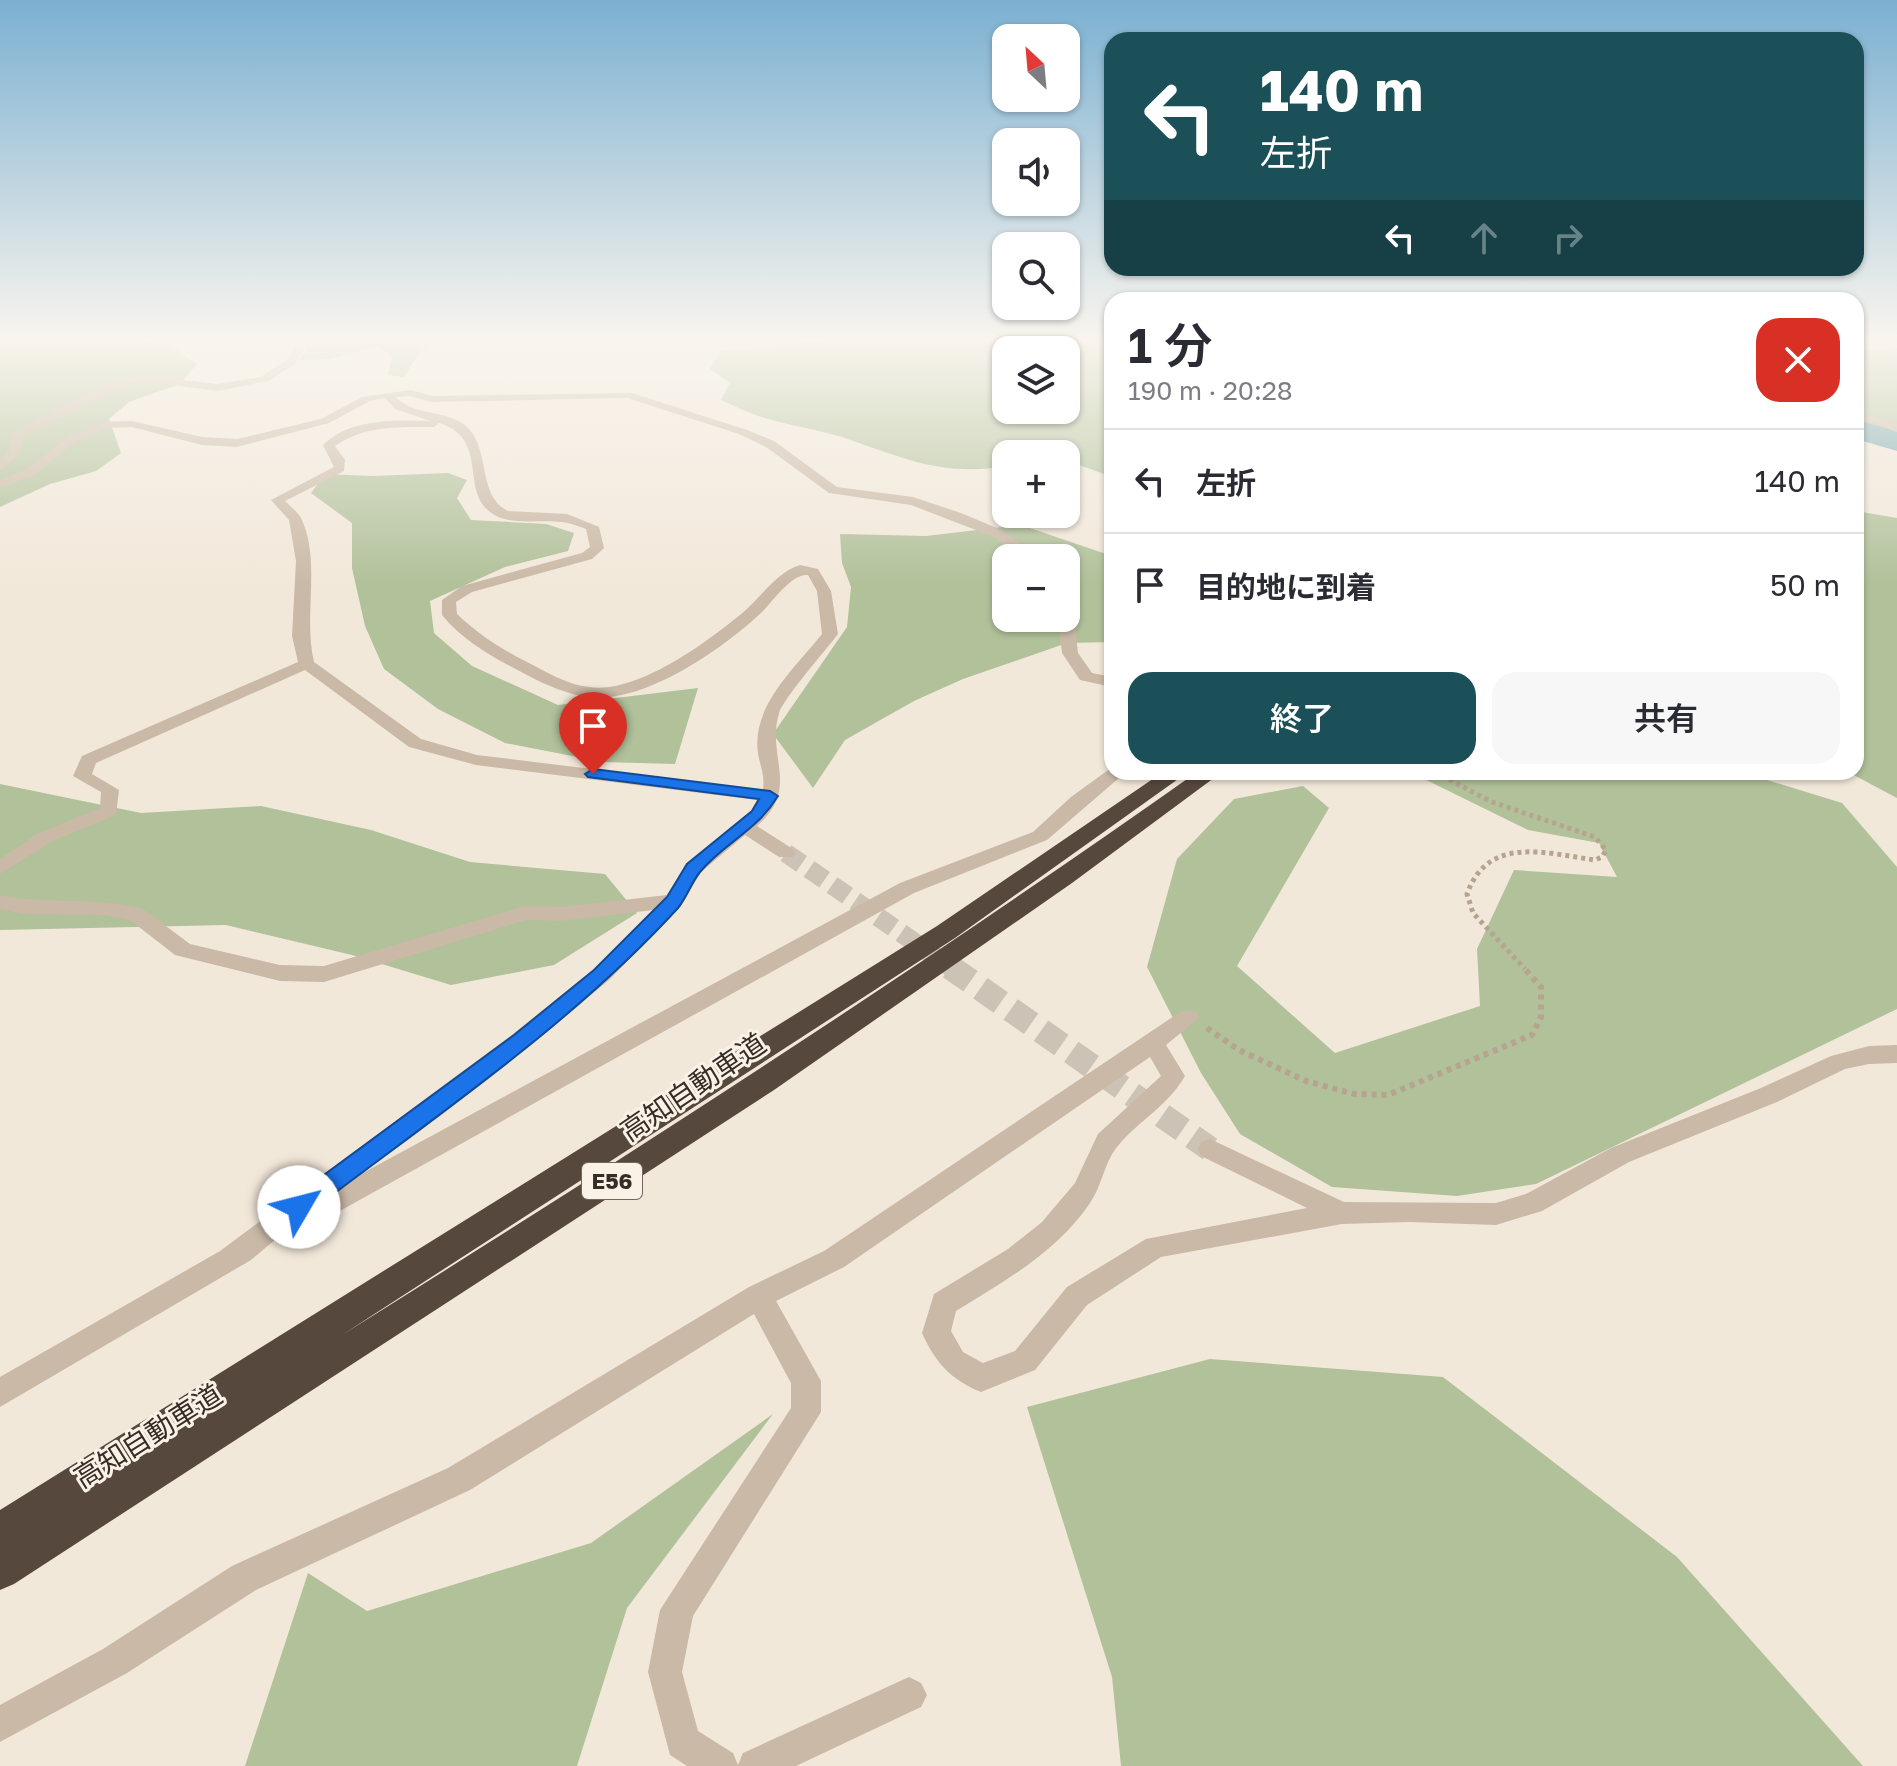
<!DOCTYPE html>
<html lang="ja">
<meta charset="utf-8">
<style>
:root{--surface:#fff;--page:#f7f7f7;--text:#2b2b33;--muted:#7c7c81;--line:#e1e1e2;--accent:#1c5058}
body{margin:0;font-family:"Golos Text","Noto Sans JP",sans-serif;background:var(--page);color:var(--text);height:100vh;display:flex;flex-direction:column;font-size:30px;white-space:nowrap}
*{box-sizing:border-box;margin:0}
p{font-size:26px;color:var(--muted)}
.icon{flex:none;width:44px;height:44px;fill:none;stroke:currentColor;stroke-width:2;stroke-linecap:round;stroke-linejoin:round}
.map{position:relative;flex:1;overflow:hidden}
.details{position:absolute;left:1104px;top:292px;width:760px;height:488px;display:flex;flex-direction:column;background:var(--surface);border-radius:24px;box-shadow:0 2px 6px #0004}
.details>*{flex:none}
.top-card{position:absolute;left:1104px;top:32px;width:760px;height:244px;border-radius:24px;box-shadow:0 2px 6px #0004;background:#1c5058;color:#fff;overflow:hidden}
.needle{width:52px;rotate:334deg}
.controls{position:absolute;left:992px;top:24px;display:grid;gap:16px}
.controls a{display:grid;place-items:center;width:88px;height:88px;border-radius:16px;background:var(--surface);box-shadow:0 2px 6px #0004;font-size:40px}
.pin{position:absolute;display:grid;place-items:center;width:68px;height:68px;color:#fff;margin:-82px -34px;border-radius:50% 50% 50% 0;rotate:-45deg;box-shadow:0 0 8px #0007}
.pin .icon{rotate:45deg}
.me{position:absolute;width:88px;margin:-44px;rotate:53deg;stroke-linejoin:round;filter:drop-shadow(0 0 6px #0008)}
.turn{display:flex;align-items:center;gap:28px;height:168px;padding:0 24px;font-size:36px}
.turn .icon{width:104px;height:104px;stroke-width:2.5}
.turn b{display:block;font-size:56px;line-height:68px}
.lanes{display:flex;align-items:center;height:76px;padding:0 24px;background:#0003;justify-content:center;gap:40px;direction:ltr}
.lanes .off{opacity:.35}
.round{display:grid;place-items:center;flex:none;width:84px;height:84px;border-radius:24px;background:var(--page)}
.summary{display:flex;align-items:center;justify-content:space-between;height:136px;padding:0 24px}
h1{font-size:48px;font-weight:600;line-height:60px}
.button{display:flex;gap:16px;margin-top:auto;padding:16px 24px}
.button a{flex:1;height:92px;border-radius:24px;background:var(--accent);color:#fff;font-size:32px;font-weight:600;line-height:92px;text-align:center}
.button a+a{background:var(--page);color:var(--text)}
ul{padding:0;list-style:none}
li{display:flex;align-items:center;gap:24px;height:104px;padding:0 24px;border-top:2px solid var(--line)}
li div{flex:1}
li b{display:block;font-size:30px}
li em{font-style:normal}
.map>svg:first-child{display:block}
.green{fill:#b1c19a;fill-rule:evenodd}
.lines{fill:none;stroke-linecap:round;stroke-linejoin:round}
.river{fill:#79a9af;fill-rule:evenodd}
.minor-tunnel-far1{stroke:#ccc3b6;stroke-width:19;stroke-dasharray:19 9;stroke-linecap:butt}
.minor-tunnel{stroke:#ccc3b6;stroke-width:25;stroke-dasharray:25 12;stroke-linecap:butt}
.path-far1{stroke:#b6a390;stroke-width:5;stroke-dasharray:4 4;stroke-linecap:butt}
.path{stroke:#b6a390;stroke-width:6;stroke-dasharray:5 5;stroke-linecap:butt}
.minor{fill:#cab9a6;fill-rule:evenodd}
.highway{fill:#57483e;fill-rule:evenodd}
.route{fill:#1a73e8;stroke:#114b97;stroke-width:2}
.labels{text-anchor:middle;stroke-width:6;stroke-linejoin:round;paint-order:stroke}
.shield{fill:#faf2e7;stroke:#716861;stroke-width:2}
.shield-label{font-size:22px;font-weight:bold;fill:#362d27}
.near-street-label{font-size:28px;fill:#362d27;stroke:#faf2e7}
</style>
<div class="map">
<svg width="1897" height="1766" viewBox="0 0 1897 1766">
<rect width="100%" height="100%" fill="#f2e8da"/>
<g class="green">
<polygon points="0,337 124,337 171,346 197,364 180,384 129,402 109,419 121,453 96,471 50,484 0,507"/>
<polygon points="297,337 438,337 418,354 404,377 388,375 392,358 379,345 330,359 299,360 307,350"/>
<path d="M833,337H1112V477L1066,460V454H1006V466C946,476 911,461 856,442C825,430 792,427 761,417C747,412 734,406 721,400L730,383L710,369L720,351L832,340ZM1006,350H1066V410H1006Z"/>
<polygon points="1897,347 1897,444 1856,427 1856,351"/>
<polygon points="448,473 467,480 457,498 471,520 546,524 574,533 568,551 505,567 430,601 434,633 472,666 558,705 698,688 675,764 603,762 505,743 438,709 384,669 365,626 352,568 352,523 311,493 325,474 373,476"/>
<polygon points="1856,511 1897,518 1897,798 1848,772 1856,772"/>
<path d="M1021,525L1112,556V642L1067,643L963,679L914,701L845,740L813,788L773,734L847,627L851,587L842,563L840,534L926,536ZM1006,558H1066V618H1006Z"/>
<polygon points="1410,772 1741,772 1842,803 1897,867 1897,1009 1536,1184 1457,1196 1332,1187 1240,1134 1201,1073 1147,967 1177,859 1234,799 1303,786 1329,808 1237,966 1335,1053 1480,1006 1477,949 1514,870 1617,877 1599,843 1528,830"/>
<polygon points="0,784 141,813 261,806 371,830 470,862 605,874 637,913 554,965 451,985 352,955 226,925 0,930"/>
<polygon points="1210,1359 1443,1377 1677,1557 1863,1766 1121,1766 1112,1677 1027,1407"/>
<polygon points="773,1414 627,1608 577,1766 245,1766 308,1573 367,1611 591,1543"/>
</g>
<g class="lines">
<polygon class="river" points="1856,420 1897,431 1897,451 1856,439"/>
<polyline class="minor-tunnel-far1" points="786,853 953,969"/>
<polyline class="minor-tunnel" points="950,967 1210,1149"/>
<g class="path-far1">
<polyline points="1345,772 1351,772"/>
<path d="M1435,772L1492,802L1595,837L1606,850L1602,857L1595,860C1545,853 1488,835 1467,894L1473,913L1525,969"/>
</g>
<polyline class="path" points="1207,1028 1239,1050 1306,1081 1354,1094 1388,1095 1532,1035 1541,1017 1541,987 1523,967"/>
<g class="minor">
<polygon points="302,337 312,337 294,365 268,381 218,391 148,382 129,383 24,436 19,455 0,470 0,459 9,451 14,432 107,383 129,377 148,376 218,384 261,377 286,360"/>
<path d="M411,390L432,396L632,393L747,430L774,441L837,487L913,497L961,513L1004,531L1038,558H1022L994,537L911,505L829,493L766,447L739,434L627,398L431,402L410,396L396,397C414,417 452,409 469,429C490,452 478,497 508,511L567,514L599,527L604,548L592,559L472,592L456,602L457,614C478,634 501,649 527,662C546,672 568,685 589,687C637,694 704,644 740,615C759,600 776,572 800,565L818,569L831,591L838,634C826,650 783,699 779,713C766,758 801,788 757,826L793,849L796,853L793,857H779L745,835L701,872L681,906L609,980L529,1046L359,1175L900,883L1033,832L1071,797L1111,768L1112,772H1126L1047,840L914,893L300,1233L291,1236L283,1233L251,1260L0,1407V1377L220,1251L513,1034L593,970L653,910L561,921L526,920L324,982L280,981L175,955L130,920L104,915L24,914L0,909V895C47,905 96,896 143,909L190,944L280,965L324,966L525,906L561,907L667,895L687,864L751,811L757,800L476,765L409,747L305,670L96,763L92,774L119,790L116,815L53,841L0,874V859L39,833L100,808L101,792L73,776L82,756L298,662L292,636L296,561L289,520L271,500L334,467L323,445C350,418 396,420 431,421L395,409L385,398L370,401L329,423L237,447L202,445L132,427L106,428L78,440L35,475L0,488V480L27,469L70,436L104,422L132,421L202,437L237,439L321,419L362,397ZM439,423C491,439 458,492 493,514C511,526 541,519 562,522C570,523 578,526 586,529L590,547L582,553L462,586L442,600V615C464,642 496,659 527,675C546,685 568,695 590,697C644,704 724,648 762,612C773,601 792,573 808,575L817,591L822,634C796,667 751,706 758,753C760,767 765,774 763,790L477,755L421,739L314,662C303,616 321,563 302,520C299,513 290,506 285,501L344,471L345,460L335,446C364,425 400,427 434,427Z"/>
<polygon points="1856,410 1897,425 1897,432 1856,417"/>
<polygon points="1066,613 1074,618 1078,653 1092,673 1112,677 1112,687 1080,680 1062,653 1058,618 1066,618"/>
<path d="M1188,1010L1196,1012L1199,1018L1166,1045L1185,1076C1168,1106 1138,1121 1117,1147C1104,1163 1102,1186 1090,1203C1058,1251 1005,1281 956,1311L951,1331L963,1352L983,1363L1015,1351L1067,1287L1146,1239L1307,1208L1201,1156L1198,1149L1201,1142L1210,1139L1344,1202L1496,1203L1526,1194L1611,1148L1761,1088L1831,1056L1869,1046L1897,1045V1063L1869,1064L1845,1069L1777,1102L1629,1162L1542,1211L1496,1225L1409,1222L1342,1224L1161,1257L1087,1305L1035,1370L981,1392C951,1380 935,1362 922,1333L934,1294L1008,1249L1042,1222L1075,1183L1098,1134L1161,1076L1150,1057L844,1267L776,1301L821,1381V1412L693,1616L682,1672L698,1731L733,1753L738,1765L743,1753L909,1677L921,1683L927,1695L921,1707L796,1766H687L670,1755L648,1672L660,1610L791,1408V1383L754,1314L470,1490L256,1590L127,1673L0,1742V1705L103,1649L232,1566L448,1468L749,1287L824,1251L1180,1012Z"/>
</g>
<path class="highway" d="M1163,772H1188L955,938L342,1335C632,1154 918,969 1197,772H1222L1072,883L774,1090L14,1584L0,1590V1510L937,926Z"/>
</g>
<linearGradient id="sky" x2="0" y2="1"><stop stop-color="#7bb0d1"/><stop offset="0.58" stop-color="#f9f5ee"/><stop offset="1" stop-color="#f9f5ee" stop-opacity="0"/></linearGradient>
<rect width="1897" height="585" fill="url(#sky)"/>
<path class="route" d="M593,769L770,791L778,796C756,832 725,842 700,872C691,883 687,897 678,908C570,1026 434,1117 307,1214L299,1217L290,1214L287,1207L290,1200L514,1035L594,970L667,897L687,864L752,811L759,799L588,777L585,774Z"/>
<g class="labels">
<rect class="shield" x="582" y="1163" width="60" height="36" rx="6"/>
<g class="shield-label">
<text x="612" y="1189">E56</text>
</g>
<g class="near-street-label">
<text transform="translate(693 1087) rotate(-34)" y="10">高知自動車道</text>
<text transform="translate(148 1436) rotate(-32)" y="10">高知自動車道</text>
</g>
</g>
</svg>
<div class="controls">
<a><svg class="needle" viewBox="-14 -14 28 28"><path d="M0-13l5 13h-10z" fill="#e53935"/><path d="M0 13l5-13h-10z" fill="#7c7c81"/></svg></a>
<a><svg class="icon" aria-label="sound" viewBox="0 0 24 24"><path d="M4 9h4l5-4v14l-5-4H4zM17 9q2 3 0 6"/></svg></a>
<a><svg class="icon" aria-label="search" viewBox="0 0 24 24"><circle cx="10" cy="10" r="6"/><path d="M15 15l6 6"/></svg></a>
<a><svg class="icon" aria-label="layers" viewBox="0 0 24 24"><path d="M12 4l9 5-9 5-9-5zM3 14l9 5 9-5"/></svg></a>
<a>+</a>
<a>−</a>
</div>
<div class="pin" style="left:593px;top:774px;background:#d93025"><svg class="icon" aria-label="arrive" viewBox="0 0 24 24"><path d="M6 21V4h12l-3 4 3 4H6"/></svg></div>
<svg class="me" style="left:299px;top:1207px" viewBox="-20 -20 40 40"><circle r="19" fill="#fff"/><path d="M0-13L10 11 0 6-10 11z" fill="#1a73e8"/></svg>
<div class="top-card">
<div class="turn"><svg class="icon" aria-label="left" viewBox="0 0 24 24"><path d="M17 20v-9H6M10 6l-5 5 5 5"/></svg><div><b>140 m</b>左折</div></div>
<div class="lanes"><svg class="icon" aria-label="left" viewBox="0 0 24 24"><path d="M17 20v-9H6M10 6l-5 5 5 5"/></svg><svg class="icon off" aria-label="ahead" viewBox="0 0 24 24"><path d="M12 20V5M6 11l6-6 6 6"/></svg><svg class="icon off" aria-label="right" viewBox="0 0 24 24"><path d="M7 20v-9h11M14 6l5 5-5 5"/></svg></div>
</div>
<section class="details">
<div class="summary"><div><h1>1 分</h1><p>190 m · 20:28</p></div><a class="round" style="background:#d93025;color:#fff"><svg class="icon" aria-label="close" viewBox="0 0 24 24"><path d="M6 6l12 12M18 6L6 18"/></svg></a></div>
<ul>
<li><svg class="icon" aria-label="left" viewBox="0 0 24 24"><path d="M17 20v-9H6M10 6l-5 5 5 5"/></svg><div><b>左折</b></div><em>140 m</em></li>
<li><svg class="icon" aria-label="arrive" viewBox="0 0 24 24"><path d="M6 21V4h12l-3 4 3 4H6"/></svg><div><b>目的地に到着</b></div><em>50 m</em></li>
</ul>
<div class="button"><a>終了</a><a>共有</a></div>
</section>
</div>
